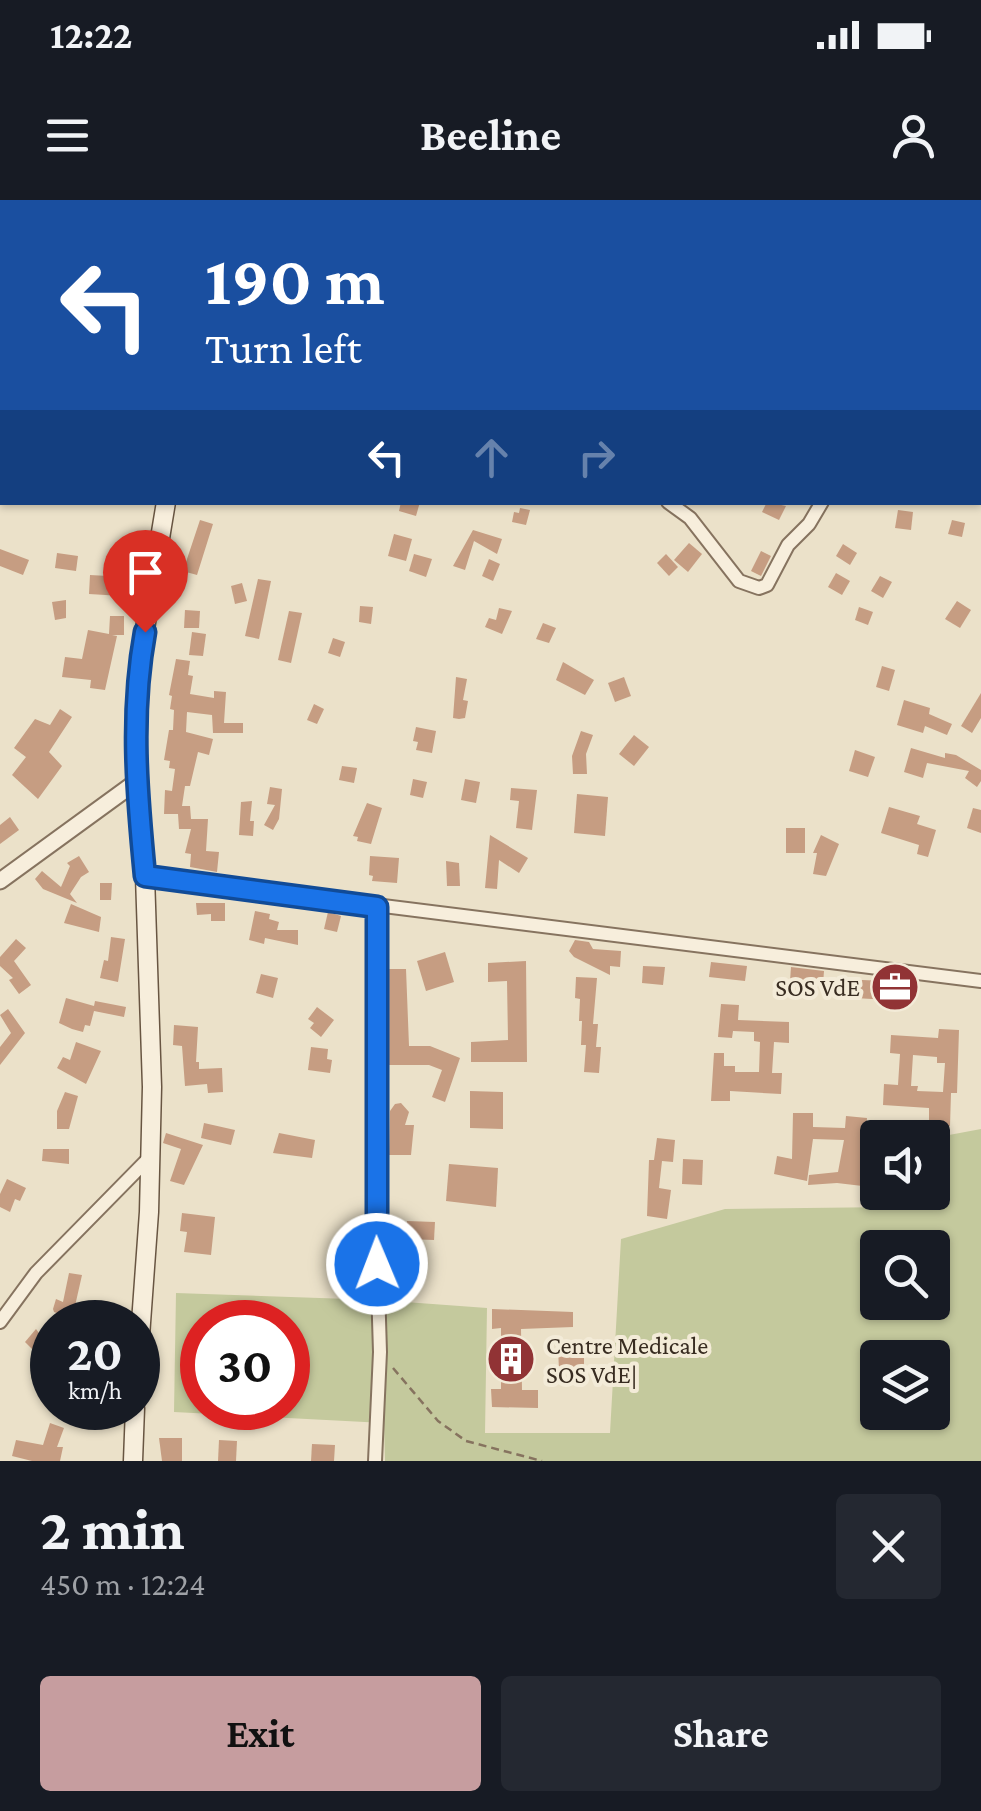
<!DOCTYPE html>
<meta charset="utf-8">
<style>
:root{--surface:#171b24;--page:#242831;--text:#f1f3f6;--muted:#9ea1a6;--accent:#c69d9f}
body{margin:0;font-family:"Crimson Pro",serif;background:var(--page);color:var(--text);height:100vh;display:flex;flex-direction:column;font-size:38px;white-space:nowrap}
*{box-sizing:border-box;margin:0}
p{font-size:32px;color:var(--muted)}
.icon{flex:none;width:55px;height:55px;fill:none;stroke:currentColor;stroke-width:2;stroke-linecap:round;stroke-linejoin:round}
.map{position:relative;height:1261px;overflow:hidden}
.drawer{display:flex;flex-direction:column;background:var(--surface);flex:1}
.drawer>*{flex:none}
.banner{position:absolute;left:0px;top:0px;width:982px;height:305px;box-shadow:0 2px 8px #0004;background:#1a4fa0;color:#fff;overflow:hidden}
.fabs{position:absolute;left:860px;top:920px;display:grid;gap:20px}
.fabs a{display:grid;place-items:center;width:90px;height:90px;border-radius:10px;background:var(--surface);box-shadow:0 2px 8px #0004;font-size:50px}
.speed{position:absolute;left:30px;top:1100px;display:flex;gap:20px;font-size:50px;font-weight:700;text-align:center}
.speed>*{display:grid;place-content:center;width:130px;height:130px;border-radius:50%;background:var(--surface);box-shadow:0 2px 8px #0004;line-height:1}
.speed small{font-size:25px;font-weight:400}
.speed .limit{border:15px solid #d22;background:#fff;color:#111}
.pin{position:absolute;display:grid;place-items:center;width:85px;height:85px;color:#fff;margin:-102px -42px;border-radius:50% 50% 50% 0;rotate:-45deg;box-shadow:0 0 10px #0007}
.pin .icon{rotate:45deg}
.me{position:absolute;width:110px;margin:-55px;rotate:359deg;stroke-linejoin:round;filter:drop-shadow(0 0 8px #0008)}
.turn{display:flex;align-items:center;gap:35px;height:210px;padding:0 40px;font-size:45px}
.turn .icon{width:130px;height:130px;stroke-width:2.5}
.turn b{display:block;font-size:70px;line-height:85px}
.lanes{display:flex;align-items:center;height:95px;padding:0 40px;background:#0003;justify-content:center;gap:50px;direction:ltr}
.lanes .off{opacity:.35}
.round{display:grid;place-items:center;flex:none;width:105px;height:105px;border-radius:10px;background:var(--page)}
.summary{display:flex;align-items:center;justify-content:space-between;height:170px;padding:0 40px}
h1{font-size:60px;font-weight:700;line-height:75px}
.action{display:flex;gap:20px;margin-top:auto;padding:20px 40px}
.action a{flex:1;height:115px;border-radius:10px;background:var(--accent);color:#111;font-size:40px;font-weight:700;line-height:115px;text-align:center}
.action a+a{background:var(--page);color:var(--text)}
.status{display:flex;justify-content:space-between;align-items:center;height:70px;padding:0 50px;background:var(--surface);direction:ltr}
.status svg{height:28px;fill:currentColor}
header{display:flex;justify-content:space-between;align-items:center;height:130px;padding:0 40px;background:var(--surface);font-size:45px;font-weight:700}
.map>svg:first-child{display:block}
.green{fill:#c4c99d;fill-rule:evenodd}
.building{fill:#c69d82;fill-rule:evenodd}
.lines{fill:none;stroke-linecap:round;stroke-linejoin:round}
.minor-casing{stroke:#86735f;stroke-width:16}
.tertiary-casing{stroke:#86735f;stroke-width:19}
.secondary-casing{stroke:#685542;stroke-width:21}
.path{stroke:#86735f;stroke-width:2.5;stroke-dasharray:8 5;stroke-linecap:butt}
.minor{stroke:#f7eedc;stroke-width:12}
.tertiary{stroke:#f7eedc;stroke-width:15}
.secondary{stroke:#f7eedc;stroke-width:18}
.route-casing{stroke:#114b97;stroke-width:25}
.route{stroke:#1a73e8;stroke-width:18}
.labels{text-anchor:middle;stroke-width:8;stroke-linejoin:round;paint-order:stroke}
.poi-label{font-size:25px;fill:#382c21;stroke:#f3ebd8;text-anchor:end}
</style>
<div class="status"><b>12:22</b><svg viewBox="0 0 49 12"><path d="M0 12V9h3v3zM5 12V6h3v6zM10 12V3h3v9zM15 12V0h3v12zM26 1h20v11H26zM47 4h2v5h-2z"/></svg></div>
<header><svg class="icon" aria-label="menu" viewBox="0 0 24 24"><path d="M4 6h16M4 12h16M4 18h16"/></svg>Beeline<svg class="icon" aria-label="person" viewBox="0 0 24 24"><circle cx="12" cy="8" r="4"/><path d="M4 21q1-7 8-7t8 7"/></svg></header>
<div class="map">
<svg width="981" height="1261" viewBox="0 0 981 1261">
<rect width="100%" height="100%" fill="#ebe1c9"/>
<path class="green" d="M981,929V1261H385L384,1223L174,1212L176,1093L378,1100L487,1108L485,1233H610L621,1039L725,1009L893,1007V993L932,992L933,938ZM878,1048H932V1102H878ZM202,1122H288V1208H202ZM878,1158H932V1212H878Z"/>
<g class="building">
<polygon points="401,302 420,302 416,316 399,311"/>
<polygon points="767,302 786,306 779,320 762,312"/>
<polygon points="520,308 530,310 526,325 512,322 514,312 519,313"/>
<polygon points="898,310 913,312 911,330 895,328"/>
<polygon points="200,320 213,324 197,375 179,370 182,361 186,362"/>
<polygon points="952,320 965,323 962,337 948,334"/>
<polygon points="473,330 502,339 497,354 474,341 465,370 453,366"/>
<polygon points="394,334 412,339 406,361 388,356"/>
<polygon points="689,343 702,354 688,372 674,360"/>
<polygon points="843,344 857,353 850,365 836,356"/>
<polygon points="0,349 29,360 23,375 0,366"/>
<polygon points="111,351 134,354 127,377 121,377 122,396 89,394 90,375 108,376"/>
<polygon points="761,351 771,356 761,376 751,371"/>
<polygon points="57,353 78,356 76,371 55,368"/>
<polygon points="414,354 432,359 426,377 409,371"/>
<polygon points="666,354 678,367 669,376 657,363"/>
<polygon points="489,359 500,364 493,381 482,376"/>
<polygon points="836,373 850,381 842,395 828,387"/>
<polygon points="880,376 892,382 883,398 871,391"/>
<polygon points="258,379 271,381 259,439 245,436"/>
<polygon points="242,383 247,401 235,404 231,386"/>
<polygon points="66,400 66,418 55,420 52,402"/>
<polygon points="957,401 971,410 960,428 945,419"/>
<polygon points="360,406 373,407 371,424 359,422"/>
<polygon points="859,407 873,412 868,425 855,420"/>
<polygon points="499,408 512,411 502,434 485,427 489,418 496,420"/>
<polygon points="185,410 200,411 199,428 184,428"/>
<polygon points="289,411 302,413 291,463 278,460"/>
<polygon points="110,416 124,416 124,435 112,435 117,436 105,490 90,488 91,480 62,477 65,457 82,459 88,430 109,434"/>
<polygon points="543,423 556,428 549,443 536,439"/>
<polygon points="192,432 206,434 203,456 189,455"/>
<polygon points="333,438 345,442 340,457 328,453"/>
<polygon points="176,459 190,461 188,475 193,476 190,494 214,498 214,491 226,492 224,523 243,523 243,533 213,533 212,515 187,512 186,532 213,539 209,555 198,552 190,586 185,586 182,606 190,606 191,619 208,619 206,651 219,652 217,672 190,667 191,654 185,653 191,629 179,629 178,614 164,614 165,590 172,591 175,569 169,568 170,561 164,560 169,530 173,530 174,510 170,509 172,496 169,495"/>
<polygon points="563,462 594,480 585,495 556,480"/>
<polygon points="882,466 895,470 889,491 876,487"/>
<polygon points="456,477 467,479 463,500 468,501 465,518 459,519 453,518"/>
<polygon points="624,477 631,496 615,502 608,483"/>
<polygon points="981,493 981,518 972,533 961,526"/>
<polygon points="904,500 930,508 929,514 952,524 947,535 925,526 923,533 897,525"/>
<polygon points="314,504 324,509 317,524 307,520"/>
<polygon points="60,509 72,517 49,552 62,566 38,599 12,575 26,557 14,548 35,519 50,525"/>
<polygon points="416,527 436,531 432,553 416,550 418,542 413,541"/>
<polygon points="581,531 593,535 586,554 587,574 573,574 572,556"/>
<polygon points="634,535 649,547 634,566 619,554"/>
<polygon points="911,548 945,558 945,553 956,555 981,570 981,581 977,587 965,578 969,571 927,563 923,578 904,572"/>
<polygon points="855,550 875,557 868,577 849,571"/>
<polygon points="342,566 357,568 354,583 339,580"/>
<polygon points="413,579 427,582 423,598 410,595"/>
<polygon points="465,579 480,582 476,603 461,600"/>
<polygon points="270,587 282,589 279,619 273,630 264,625 275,605 267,604"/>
<polygon points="511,588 537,590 532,630 516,628 519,601 510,600"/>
<polygon points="577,594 608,597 605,636 574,633"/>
<polygon points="252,601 250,621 254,621 253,636 239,635 241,602"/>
<polygon points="367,603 382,608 371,644 357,641 358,637 353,636"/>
<polygon points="889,607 920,616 917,624 936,630 928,657 917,654 919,645 881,633"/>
<polygon points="973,608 981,610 981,633 967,628"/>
<polygon points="10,617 19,630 0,644 0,625"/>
<rect x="786" y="628" width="19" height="25"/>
<polygon points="490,635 528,658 519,673 499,660 497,689 485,688"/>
<polygon points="821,635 839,644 826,676 813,674 817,653 813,653"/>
<polygon points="79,656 89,672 81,677 70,694 77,703 43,689 35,679 42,671 61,687 70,666 67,663"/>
<polygon points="370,656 399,658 397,683 372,681 373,676 369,675"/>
<polygon points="446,661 459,663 460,686 447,686"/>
<polygon points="100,683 112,683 111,700 100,700"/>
<polygon points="196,703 225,703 225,721 211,721 211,714 197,715"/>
<polygon points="71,704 101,717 99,732 64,723"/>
<polygon points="255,711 270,714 269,719 279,722 277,730 298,730 298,745 265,738 264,744 249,740"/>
<polygon points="328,712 341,716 337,732 324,729"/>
<polygon points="111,737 125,739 118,782 100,778 104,760 108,761"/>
<polygon points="16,739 26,748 14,761 31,785 19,794 9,780 13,778 0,766 0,757"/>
<polygon points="575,740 589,742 593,749 621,751 620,767 610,766 610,775 574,757 569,751"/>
<polygon points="445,752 454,782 426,791 417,761"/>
<polygon points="526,761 527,862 471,862 471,842 508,840 507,781 488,782 488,763"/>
<polygon points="711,762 747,766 745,781 709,777"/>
<polygon points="643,766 665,767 663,785 642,783"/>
<polygon points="791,767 824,771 823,784 790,781"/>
<polygon points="388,769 406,769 409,846 430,846 460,858 445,902 432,897 442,870 429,865 389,865"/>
<polygon points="261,774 278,778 273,798 256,793"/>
<polygon points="576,777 597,778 593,824 598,824 596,847 601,847 599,873 584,872 586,845 581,845 582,821 579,821 580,799 575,798"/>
<polygon points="840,779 907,782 906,801 838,797"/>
<polygon points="66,798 94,806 95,801 126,807 124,817 94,811 90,826 85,825 83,832 72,829 59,823"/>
<polygon points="721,804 739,805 738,820 789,822 789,843 774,842 772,873 782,873 781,894 730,891 730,901 711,901 714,853 724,853 724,866 735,866 735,872 759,872 760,842 754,841 754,832 733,831 732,838 718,837"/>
<polygon points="317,807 334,820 321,837 310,828 314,823 308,819"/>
<polygon points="8,809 25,833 0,865 0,847 11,833 0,815"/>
<polygon points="174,825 198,827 196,862 199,862 199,869 222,868 223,892 208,893 207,884 185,886 182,846 173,845"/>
<path d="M939,829L959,830L957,893H947H951L950,926L929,925V908L883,905L884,884L898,885L900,854L890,853L891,835L938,838ZM913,855L937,857V863H945L943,892L917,891L918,886H911Z"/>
<polygon points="76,842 101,851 86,884 57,868 63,857 70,860"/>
<polygon points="311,847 328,849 327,859 332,860 330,873 308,870"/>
<polygon points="470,891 503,892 503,929 470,928"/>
<polygon points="65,892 78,896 69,929 57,929 57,911"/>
<polygon points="401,903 409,912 405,925 414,925 411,955 389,955 390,911 395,904"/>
<polygon points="793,913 813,913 813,927 845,928 846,916 867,918 862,965 874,966 871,987 837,983 808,985 809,975 838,972 844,940 813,939 807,981 774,974 777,956 792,959"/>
<polygon points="204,923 235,930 231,945 201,938"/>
<polygon points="166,933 203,945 184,985 170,981 181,949 163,943"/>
<polygon points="279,933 315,940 312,958 273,953"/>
<polygon points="657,938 675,940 673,962 662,961 659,988 671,990 667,1019 647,1016 649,960 654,960"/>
<polygon points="43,949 69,949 69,964 42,961"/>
<polygon points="683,959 703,960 702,985 682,984"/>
<polygon points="449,964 498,968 496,1007 446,1001"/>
<polygon points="7,979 26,988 20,1001 15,999 10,1012 0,1007 0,994"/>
<polygon points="182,1013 215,1017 211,1055 184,1052 187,1032 180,1031"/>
<polygon points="407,1021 435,1022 434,1040 406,1039"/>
<polygon points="387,1039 406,1039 407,1092 388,1092"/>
<polygon points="69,1073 82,1075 75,1106 85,1110 80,1122 54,1112 53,1109 56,1099 63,1102"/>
<polygon points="492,1109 573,1112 573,1127 521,1129 522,1190 538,1190 538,1208 492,1207 491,1189 501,1189 501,1128 492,1129"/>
<polygon points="36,1129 44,1140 34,1151 25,1142"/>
<polygon points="558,1148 584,1148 584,1169 559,1170"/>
<polygon points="50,1223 64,1228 57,1247 63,1247 60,1261 32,1261 12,1256 16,1240 43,1245"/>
<polygon points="159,1238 182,1238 182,1261 162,1261"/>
<polygon points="219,1240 237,1241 236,1261 218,1261"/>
<polygon points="312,1244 335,1245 334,1261 311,1261"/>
</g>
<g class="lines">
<g class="minor-casing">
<g id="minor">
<polyline points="975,2 977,0"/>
<polyline points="980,73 981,73"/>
<polyline points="668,302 690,318 739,381 759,388 767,385 788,345 809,324 822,302"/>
<polyline points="145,676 981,781"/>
<polyline points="0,1122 36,1073 151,956"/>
<polyline points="375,1261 380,1152 375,988 377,707"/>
</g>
</g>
<g class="tertiary-casing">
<polyline id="tertiary" points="0,681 136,582"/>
</g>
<g class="secondary-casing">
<g id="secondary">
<polyline points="205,2 205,0"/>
<polyline points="138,1164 149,1012 152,887 145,676 136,582 136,514 139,465 166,302"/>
<polyline points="133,1261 135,1208"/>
</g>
</g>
<polyline class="path" points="393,1168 438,1221 466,1241 542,1261"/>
<use href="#minor" class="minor"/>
<use href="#tertiary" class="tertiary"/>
<use href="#secondary" class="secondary"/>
</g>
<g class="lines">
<g class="route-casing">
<path id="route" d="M145,432C130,514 137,594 145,676L377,707V1064"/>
</g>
<use href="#route" class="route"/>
</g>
<defs>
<g id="office-disc" transform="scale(2.5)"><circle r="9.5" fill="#913335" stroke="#f3ebd8"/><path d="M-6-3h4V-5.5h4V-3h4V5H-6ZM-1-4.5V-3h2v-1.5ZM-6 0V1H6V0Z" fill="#fff"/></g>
<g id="building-disc" transform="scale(2.5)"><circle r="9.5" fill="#913335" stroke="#f3ebd8"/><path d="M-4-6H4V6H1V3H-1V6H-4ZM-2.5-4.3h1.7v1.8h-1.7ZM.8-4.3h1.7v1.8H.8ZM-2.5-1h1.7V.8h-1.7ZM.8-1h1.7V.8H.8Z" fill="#fff"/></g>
</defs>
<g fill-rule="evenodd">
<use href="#office-disc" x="895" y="787"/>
<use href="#building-disc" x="511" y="1159"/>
</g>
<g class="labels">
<g class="poi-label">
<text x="860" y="796">SOS VdE</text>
<text x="546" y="1154" text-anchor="start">Centre Medicale<tspan x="546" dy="29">SOS VdE|</tspan></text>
</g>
</g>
</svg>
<div class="fabs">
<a><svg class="icon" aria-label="sound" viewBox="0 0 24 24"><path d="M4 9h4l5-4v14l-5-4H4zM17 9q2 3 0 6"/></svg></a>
<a><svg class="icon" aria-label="search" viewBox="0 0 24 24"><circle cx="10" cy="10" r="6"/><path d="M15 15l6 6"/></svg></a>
<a><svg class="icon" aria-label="layers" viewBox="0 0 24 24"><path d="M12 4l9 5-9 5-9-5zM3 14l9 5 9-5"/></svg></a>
</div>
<div class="speed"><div>20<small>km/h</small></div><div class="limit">30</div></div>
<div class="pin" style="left:145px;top:432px;background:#d93025"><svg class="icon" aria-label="arrive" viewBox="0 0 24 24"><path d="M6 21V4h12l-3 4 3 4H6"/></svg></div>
<svg class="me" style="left:377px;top:1064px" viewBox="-20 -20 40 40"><circle r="17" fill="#1a73e8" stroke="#fff" stroke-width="3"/><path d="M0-11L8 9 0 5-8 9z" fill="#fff"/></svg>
<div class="banner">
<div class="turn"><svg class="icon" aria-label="left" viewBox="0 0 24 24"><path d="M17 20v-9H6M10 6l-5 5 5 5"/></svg><div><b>190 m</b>Turn left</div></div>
<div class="lanes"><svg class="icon" aria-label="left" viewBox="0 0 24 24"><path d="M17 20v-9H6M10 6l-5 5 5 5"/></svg><svg class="icon off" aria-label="ahead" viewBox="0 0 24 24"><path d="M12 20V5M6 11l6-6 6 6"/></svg><svg class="icon off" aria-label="right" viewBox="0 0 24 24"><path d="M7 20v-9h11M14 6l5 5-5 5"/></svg></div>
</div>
</div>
<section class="drawer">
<div class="summary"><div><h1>2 min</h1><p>450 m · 12:24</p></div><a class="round"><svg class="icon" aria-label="close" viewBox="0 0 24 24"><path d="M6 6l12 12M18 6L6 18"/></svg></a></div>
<div class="action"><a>Exit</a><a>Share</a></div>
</section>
